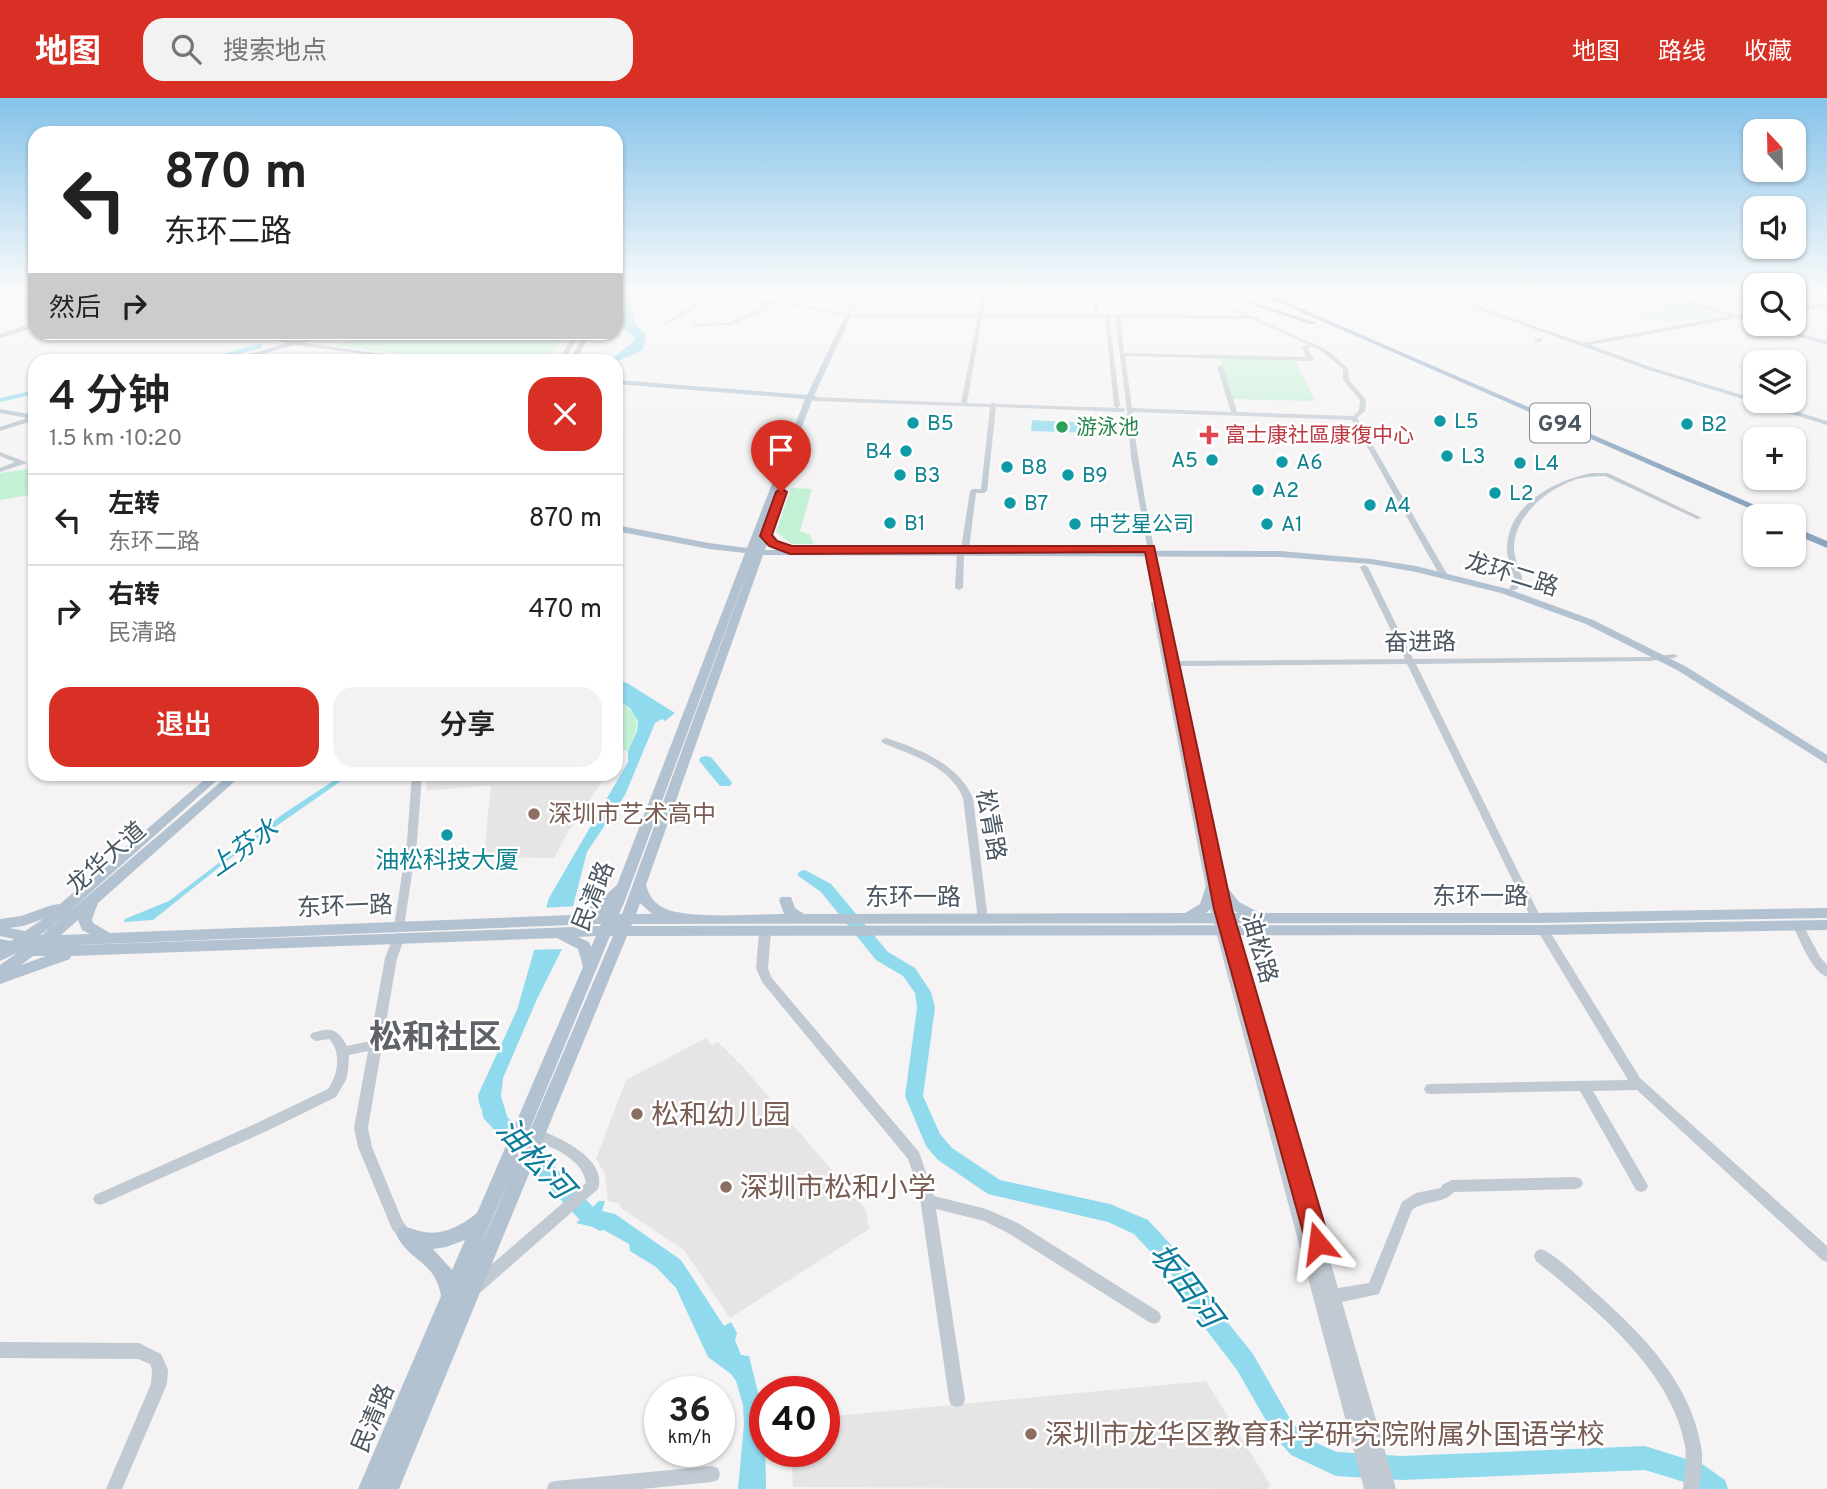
<!DOCTYPE html>
<html lang="zh">
<meta charset="utf-8">
<style>
:root{--surface:#fff;--page:#f2f2f2;--text:#222;--muted:#767676;--line:#e0e0e0;--accent:#d93025}
body{margin:0;font-family:Overpass,"Noto Sans SC",sans-serif;background:var(--page);color:var(--text);height:100vh;display:flex;flex-direction:column;font-size:26px;white-space:nowrap}
*{box-sizing:border-box;margin:0}
p{font-size:23px;color:var(--muted)}
.icon{flex:none;width:38px;height:38px;fill:none;stroke:currentColor;stroke-width:2;stroke-linecap:round;stroke-linejoin:round}
.map{position:relative;flex:1;overflow:hidden}
.sheet{position:absolute;left:28px;top:256px;width:595px;height:427px;display:flex;flex-direction:column;background:var(--surface);border-radius:21px;box-shadow:0 2px 5px #0004}
.sheet>*{flex:none}
.guide{position:absolute;left:28px;top:28px;width:595px;height:214px;border-radius:21px;box-shadow:0 2px 5px #0004;background:#fff;color:var(--text);overflow:hidden}
.needle{width:46px;rotate:338deg}
.buttons{position:absolute;left:1743px;top:21px;display:grid;gap:14px}
.buttons a{display:grid;place-items:center;width:63px;height:63px;border-radius:14px;background:var(--surface);box-shadow:0 2px 5px #0004;font-size:35px}
.speed{position:absolute;left:644px;top:1278px;display:flex;gap:14px;font-size:35px;font-weight:700;text-align:center}
.speed>*{display:grid;place-content:center;width:91px;height:91px;border-radius:50%;background:var(--surface);box-shadow:0 2px 5px #0004;line-height:1}
.speed small{font-size:18px;font-weight:400}
.speed .limit{border:10px solid #d22;background:#fff;color:#111}
.pin{position:absolute;display:grid;place-items:center;width:60px;height:60px;color:#fff;margin:-72px -30px;border-radius:50% 50% 50% 0;rotate:-45deg;box-shadow:0 0 7px #0007}
.pin .icon{rotate:45deg}
.me{position:absolute;width:77px;margin:-38px;rotate:344deg;stroke-linejoin:round;filter:drop-shadow(0 0 5px #0008)}
.turn{display:flex;align-items:center;gap:24px;height:147px;padding:0 21px;font-size:32px}
.turn .icon{width:91px;height:91px;stroke-width:2.5}
.turn b{display:block;font-size:49px;line-height:60px}
.then{display:flex;align-items:center;height:66px;padding:0 21px;background:#0003;gap:14px;font-size:26px}
.round{display:grid;place-items:center;flex:none;width:74px;height:74px;border-radius:21px;background:var(--page)}
.headline{display:flex;align-items:center;justify-content:space-between;height:119px;padding:0 21px}
h1{font-size:42px;font-weight:600;line-height:52px}
.action{display:flex;gap:14px;margin-top:auto;padding:14px 21px}
.action a{flex:1;height:80px;border-radius:21px;background:var(--accent);color:#fff;font-size:28px;font-weight:600;line-height:80px;text-align:center}
.action a+a{background:var(--page);color:var(--text)}
ul{padding:0;list-style:none}
li{display:flex;align-items:center;gap:21px;height:91px;padding:0 21px;border-top:2px solid var(--line)}
li div{flex:1}
li b{display:block;font-size:26px}
li em{font-style:normal}
header{display:flex;align-items:center;gap:42px;box-sizing:border-box;height:98px;padding:0 35px;background:var(--accent);color:#fff}
header strong{font-size:33px}
nav{display:flex;gap:38px;margin-inline-start:auto;font-size:24px}
.search{width:490px;height:63px;background:var(--page);display:flex;align-items:center;gap:18px;box-sizing:border-box;padding:0 24px;border-radius:21px;color:var(--muted);font-size:26px}
.map>svg:first-child{display:block}
.education{fill:#e6e4e5}
.green{fill:#c3f1d5}
.water{fill:#90daee}
.pier{fill:#f5f3f3}
.lines{fill:none;stroke-linecap:round;stroke-linejoin:round}
.river{fill:#90daee;fill-rule:evenodd}
.minor{fill:#c1cad2;fill-rule:evenodd}
.major{fill:#b3c2d1;fill-rule:evenodd}
.highway{fill:#8ba5c1;fill-rule:evenodd}
.rail{stroke:#b5b8bd;stroke-width:2}
.route{fill:#d93025;stroke:#8d1f18;stroke-width:2}
.culture-dot{fill:#0f9aa8;stroke:#fff;stroke-width:2.5}
.leisure-dot{fill:#2e9e5b;stroke:#fff;stroke-width:2.5}
.health-dot{fill:#e0444e;stroke:#fff;stroke-width:2.5}
.education-dot{fill:#8d6e63;stroke:#fff;stroke-width:2.5}
.labels{text-anchor:middle;stroke-width:5;stroke-linejoin:round;paint-order:stroke}
.far-culture-label{font-size:21px;fill:#0d838f;stroke:#fff;text-anchor:start}
.far-leisure-label{font-size:21px;fill:#27864d;stroke:#fff;text-anchor:start}
.far-health-label{font-size:21px;fill:#be3a42;stroke:#fff;text-anchor:start}
.shield{fill:#fff;stroke:#808990;stroke-width:2}
.shield-label{font-size:23px;font-weight:bold;fill:#4a5661}
.street-label{font-size:24px;fill:#4a5661;stroke:#fff}
.education-label{font-size:24px;fill:#785e54;stroke:#fff;text-anchor:start}
.culture-label{font-size:24px;fill:#0d838f;stroke:#fff}
.water-label{font-size:26px;font-style:italic;fill:#0c7c9b;stroke:#fff}
.near-education-label{font-size:28px;fill:#785e54;stroke:#fff;text-anchor:start}
.near-water-label{font-size:32px;font-style:italic;fill:#0c7c9b;stroke:#fff}
.near-quarter-label{font-size:33px;font-weight:bold;fill:#5f6368;stroke:#fff}
</style>
<header>
<strong>地图</strong>
<div class="search"><svg class="icon" aria-label="search" viewBox="0 0 24 24"><circle cx="10" cy="10" r="6"/><path d="M15 15l6 6"/></svg>搜索地点</div>
<nav><a>地图</a><a>路线</a><a>收藏</a></nav>
</header>
<div class="map">
<svg width="1827" height="1391" viewBox="0 0 1827 1391">
<rect width="100%" height="100%" fill="#f5f3f3"/>
<g class="education">
<polygon points="427,676 607,676 567,736 554,760 487,759 484,756 491,687 426,693"/>
<polygon points="706,940 712,947 718,944 743,969 866,1112 869,1131 730,1220 684,1152 621,1110 619,1105 608,1103 605,1076 596,1061 626,982"/>
<polygon points="1206,1283 1271,1388 1266,1391 793,1389 791,1353 824,1353 824,1319"/>
</g>
<g class="green">
<polygon points="1622,191 1635,191 1710,214 1713,220 1676,224 1636,220 1640,219 1637,217 1672,211 1650,204 1655,202"/>
<path d="M1662,191L1721,192L1755,199V209C1725,214 1691,199 1662,191Z"/>
<polygon points="401,234 565,234 565,235 548,262 453,262 336,248 344,244"/>
<polygon points="1220,260 1295,262 1315,303 1233,301"/>
<polygon points="35,370 35,396 0,402 0,375"/>
<polygon points="791,390 812,391 800,433 810,437 814,446 792,446 776,434"/>
<path d="M616,602C644,617 639,627 628,653L616,650Z"/>
</g>
<g class="water">
<path d="M616,191H628L635,225L646,237L643,252L616,264L610,262L634,243V239C615,225 616,213 616,191Z"/>
<polygon points="1032,322 1092,325 1093,335 1031,333"/>
<path d="M616,582L627,585L675,615L665,623L662,621L655,625L625,697L587,754L562,851L537,901L503,980L501,998L507,1018L499,1034C489,1023 478,1012 478,997L517,912L549,800L628,664V653L637,633L638,623L630,610L616,601Z"/>
<polygon points="344,676 351,676 232,759 153,822 124,824 125,821 169,803 283,716"/>
<polygon points="599,1103 605,1103 602,1113 615,1116 681,1162 724,1228 731,1224 737,1235 735,1242 741,1257 749,1258 765,1323 766,1391 738,1391 744,1326 743,1307 736,1283 731,1276 708,1259 676,1190 656,1169 630,1153 629,1146 602,1131 576,1125"/>
</g>
<polygon class="pier" points="578,808 566,851 529,852 541,810"/>
<g class="lines">
<g class="river">
<polygon points="259,246 262,246 262,250 212,262 201,262"/>
<polygon points="35,292 35,296 0,304 0,300"/>
<polygon points="706,658 711,659 730,682 732,685 730,688 720,688 701,665 699,662 701,659"/>
<polygon points="805,772 831,786 888,854 915,870 931,894 935,910 923,998 940,1036 952,1050 1000,1082 1110,1106 1148,1122 1187,1164 1217,1211 1253,1256 1292,1324 1307,1341 1337,1354 1402,1358 1645,1348 1702,1366 1725,1382 1728,1391 1695,1391 1687,1385 1645,1372 1402,1382 1336,1378 1291,1357 1276,1340 1237,1272 1201,1225 1173,1178 1134,1136 1108,1124 988,1096 938,1062 926,1048 905,998 917,910 915,895 903,878 876,862 821,794 797,777 800,773"/>
<polygon points="491,1007 498,1009 593,1109 607,1117 610,1124 607,1131 600,1133 579,1121 484,1021 482,1015 484,1009"/>
</g>
<g class="minor">
<polygon points="859,191 863,191 854,212 850,213"/>
<path d="M983,191H987L983,216H1094L1093,191H1097L1098,216L1245,218L1187,191H1192L1253,219H1258V221L1327,252L1348,270L1349,282L1366,302L1365,313L1357,320L1447,476L1446,478H1443L1439,476L1352,322L1132,314C1142,398 1160,481 1177,563L1405,561L1360,469L1364,467L1368,469L1413,561L1650,559L1674,556L1678,558L1674,560L1650,563L1416,566L1541,820L1540,823H1532L1531,820L1407,566L1178,568L1228,811L1338,1190L1369,1185L1402,1104L1416,1095L1441,1090L1442,1087L1452,1082L1576,1079L1581,1081L1583,1085L1581,1089L1576,1091L1454,1094C1444,1106 1425,1102 1412,1112L1379,1196L1342,1204L1396,1391H1364L1210,811L1151,505L1157,503L1131,359L1127,312L1115,219H1109L1120,308L1117,310L1114,308L1105,219H982L967,305L990,306L993,304L996,306L1123,310L1126,312L1123,314L996,309L987,393L984,395H976L969,451L965,453L961,451L970,393L973,391H981L990,309L814,303L811,301L814,299L961,305L978,219H853L797,208L712,202V203H705L665,227L663,225L703,201L666,198L616,204V202L666,196L797,206L853,217L978,216ZM1120,219L1252,221L1308,247L1301,249L1307,259L1124,255ZM1313,249L1323,254L1343,271V282L1360,302L1359,312L1353,318L1237,314L1223,269L1220,267L1217,269L1231,314L1132,310L1125,258L1311,263L1314,261L1307,250Z"/>
<polygon points="768,207 772,208 732,227 693,228 691,227 693,226 729,225"/>
<polygon points="1540,240 1543,242 1542,243 1536,245 1533,243"/>
<polygon points="374,256 376,257 376,259 367,262 361,262"/>
<polygon points="0,354 26,364 27,365 0,374 0,370 15,364 0,358"/>
<path d="M1591,375H1608L1702,420L1697,421L1605,378C1596,378 1586,379 1577,381C1548,390 1513,418 1514,452C1515,463 1521,473 1523,484L1516,492H1510L1509,490L1515,484C1513,473 1507,462 1507,451C1507,407 1554,383 1591,375Z"/>
<polygon points="957,454 963,454 964,456 963,490 959,492 955,490"/>
<path d="M886,640C920,651 958,666 973,700L988,822L987,825H979L978,822L963,700C949,667 913,658 883,645L881,643L883,641Z"/>
<polygon points="412,676 422,676 417,743 404,829 403,832 395,832 394,829 407,743"/>
<path d="M1798,824L1802,825L1820,859L1827,867V879C1810,871 1801,844 1793,828L1794,825Z"/>
<polygon points="1543,828 1547,829 1640,980 1827,1148 1827,1164 1822,1162 1637,992 1593,993 1646,1084 1648,1088 1646,1092 1641,1094 1636,1092 1580,993 1430,996 1426,995 1424,991 1426,987 1430,986 1628,982 1537,832 1539,829"/>
<polygon points="765,830 769,831 771,834 768,870 771,879 919,1054 934,1098 986,1111 1018,1125 1159,1214 1161,1219 1159,1224 1154,1226 1149,1224 1008,1135 984,1123 936,1111 965,1301 963,1307 957,1309 951,1307 949,1301 919,1093 908,1061 762,884 756,870 759,834 761,831"/>
<path d="M399,835L403,836L405,839L397,860L368,1030L372,1049L402,1122L412,1136L410,1141L405,1143L400,1141L392,1131L358,1049L354,1030L368,953L349,957L348,973L346,982L336,999L267,1033L105,1105L100,1107L95,1105L93,1101L95,1097L257,1025L328,991C338,977 342,954 329,941L316,943L312,941L310,938L312,935C331,929 337,930 347,948L370,943L385,860L393,839L395,836Z"/>
<path d="M537,1031C559,1039 608,1061 598,1091L481,1194L476,1196L471,1194L469,1189L471,1184L586,1085C582,1060 553,1050 532,1041L530,1037L532,1033Z"/>
<path d="M1541,1151C1557,1157 1583,1183 1596,1195C1642,1236 1690,1284 1701,1348C1704,1362 1700,1377 1699,1391H1683C1684,1377 1687,1362 1685,1348C1672,1272 1593,1209 1536,1163L1534,1158L1536,1153Z"/>
<polygon points="0,1244 139,1245 161,1256 168,1272 167,1286 122,1391 106,1391 151,1286 152,1272 150,1266 138,1261 0,1260"/>
<polygon points="712,1368 718,1370 720,1376 718,1382 712,1384 642,1391 547,1391 549,1385 555,1383"/>
</g>
<g class="major">
<polygon points="1422,191 1429,191 1583,245 1729,218 1642,191 1650,191 1737,217 1755,213 1755,217 1744,219 1755,222 1755,226 1736,220 1590,247 1653,270 1755,301 1755,303 1762,303 1827,323 1827,327 1649,272"/>
<polygon points="1827,205 1827,209 1794,213 1794,209"/>
<path d="M848,216L851,218L814,298L819,300L812,302L811,305L777,394L781,392L785,395L765,452L1280,453L1371,461L1416,468L1508,491L1593,522L1685,568L1827,657V666L1677,572L1586,526L1501,495L1416,474L1371,466L1280,459L763,457L646,787C649,797 652,803 662,809C684,822 755,816 784,816L779,802L781,799H791L795,810L804,816L1185,815L1200,806L1206,788L1219,783L1224,785L1239,804L1260,815H1536L1827,810V820L1536,825L632,826L631,828L1543,827L1827,822V832L1543,837L627,838L399,1391H358L441,1198C435,1162 409,1164 396,1136L399,1130C407,1127 411,1131 420,1133C441,1139 461,1128 477,1115L583,869L578,851L557,840L71,858L70,861L0,886V867L17,855L0,863V841L11,843L14,841L0,838V821L21,818L52,807L60,806L211,676H224L53,828L40,837H42L230,676H243L98,805L92,821L93,825L110,835L571,817L572,815L595,807L617,787L745,455L709,451L616,433V427L709,445L747,450L805,301L616,286V282L807,297L845,218ZM754,456L622,816H619L624,805ZM1217,795L1229,810L1238,815H1206L1213,809ZM640,805L652,816H636ZM43,821L25,833L9,830L23,828ZM78,822L82,832L90,836L61,837ZM601,826L600,828L55,848L597,826ZM596,838L591,849L589,844L578,839ZM610,838H613L478,1154L493,1120ZM33,858H46L21,867ZM465,1142L452,1172L433,1151L446,1149Z"/>
<polygon points="35,224 35,228 0,240 0,236"/>
<polygon points="1757,226 1766,226 1827,243 1827,247"/>
<path d="M242,234C260,234 276,242 293,243C308,244 323,234 338,234L303,245L427,262H412L295,247L242,262H233L234,261L287,245Z"/>
<polygon points="575,234 581,234 565,262 559,262"/>
<polygon points="585,234 591,234 576,262 570,262"/>
<polygon points="0,311 35,317 35,322 0,333 0,329 27,320 0,315"/>
</g>
<g class="highway">
<polygon points="1203,191 1211,191 1317,225 1311,226"/>
<polygon points="1248,191 1256,191 1780,418 1767,418"/>
<polygon points="1794,429 1827,443 1827,450 1794,436"/>
</g>
<polyline class="rail" points="0,239 35,228"/>
</g>
<linearGradient id="sky" x2="0" y2="1"><stop stop-color="#85c3ea"/><stop offset="0.5" stop-color="#fafafa"/><stop offset="1" stop-color="#fafafa" stop-opacity="0"/></linearGradient>
<rect width="1827" height="385" fill="url(#sky)"/>
<polygon class="route" points="781,390 787,394 772,437 777,443 792,448 1154,448 1232,811 1330,1145 1326,1153 1318,1156 1310,1153 1306,1145 1214,811 1145,454 790,456 769,448 760,438 776,394"/>
<g class="culture-dot">
<circle cx="1440" cy="323" r="7"/>
<circle cx="913" cy="325" r="7"/>
<circle cx="1687" cy="326" r="7"/>
<circle cx="906" cy="353" r="7"/>
<circle cx="1447" cy="358" r="7"/>
<circle cx="1212" cy="362" r="7"/>
<circle cx="1282" cy="364" r="7"/>
<circle cx="1520" cy="365" r="7"/>
<circle cx="1007" cy="369" r="7"/>
<circle cx="900" cy="377" r="7"/>
<circle cx="1068" cy="377" r="7"/>
<circle cx="1258" cy="392" r="7"/>
<circle cx="1495" cy="395" r="7"/>
<circle cx="1010" cy="405" r="7"/>
<circle cx="1370" cy="407" r="7"/>
<circle cx="890" cy="425" r="7"/>
<circle cx="1075" cy="426" r="7"/>
<circle cx="1267" cy="426" r="7"/>
<circle cx="447" cy="737" r="7"/>
</g>
<circle class="leisure-dot" cx="1062" cy="329" r="7"/>
<path class="health-dot" d="M1205.5 326.5h7v7h7v7h-7v7h-7v-7h-7v-7h7z"/>
<g class="education-dot">
<circle cx="534" cy="716" r="7"/>
<circle cx="637" cy="1016" r="7"/>
<circle cx="726" cy="1089" r="7"/>
<circle cx="1031" cy="1336" r="7"/>
</g>
<g class="labels">
<g class="far-culture-label">
<text x="1454" y="330">L5</text>
<text x="927" y="332">B5</text>
<text x="1701" y="333">B2</text>
<text x="892" y="360" text-anchor="end">B4</text>
<text x="1461" y="365">L3</text>
<text x="1198" y="369" text-anchor="end">A5</text>
<text x="1296" y="371">A6</text>
<text x="1534" y="372">L4</text>
<text x="1021" y="376">B8</text>
<text x="914" y="384">B3</text>
<text x="1082" y="384">B9</text>
<text x="1272" y="399">A2</text>
<text x="1509" y="402">L2</text>
<text x="1024" y="412">B7</text>
<text x="1384" y="414">A4</text>
<text x="904" y="432">B1</text>
<text x="1089" y="433">中艺星公司</text>
<text x="1281" y="433">A1</text>
</g>
<g class="far-leisure-label">
<text x="1076" y="336">游泳池</text>
</g>
<g class="far-health-label">
<text x="1225" y="344">富士康社區康復中心</text>
</g>
<rect class="shield" x="1530" y="305.5" width="60" height="39" rx="5"/>
<g class="shield-label">
<text x="1560" y="333">G94</text>
</g>
<g class="street-label">
<text transform="translate(1512 476) rotate(17)" y="8">龙环二路</text>
<text transform="translate(1420 544) rotate(-1)" y="8">奋进路</text>
<text transform="translate(991 727) rotate(80)" y="8">松青路</text>
<text transform="translate(106 760) rotate(-41)" y="8">龙华大道</text>
<text transform="translate(593 798) rotate(-68)" y="8">民清路</text>
<text x="1480" y="806">东环一路</text>
<text x="913" y="807">东环一路</text>
<text transform="translate(345 808) rotate(-2)" y="8">东环一路</text>
<text transform="translate(1260 850) rotate(74)" y="8">油松路</text>
<text transform="translate(373 1320) rotate(-67)" y="8">民清路</text>
</g>
<g class="education-label">
<text x="548" y="724">深圳市艺术高中</text>
</g>
<g class="culture-label">
<text x="447" y="770">油松科技大厦</text>
</g>
<g class="water-label">
<text transform="translate(243 749) rotate(-35)" y="9">上芬水</text>
</g>
<g class="near-education-label">
<text x="651" y="1026">松和幼儿园</text>
<text x="740" y="1099">深圳市松和小学</text>
<text x="1045" y="1346">深圳市龙华区教育科学研究院附属外国语学校</text>
</g>
<g class="near-water-label">
<text transform="translate(535 1060) rotate(48)" y="11">油松河</text>
<text transform="translate(1186 1187) rotate(53)" y="11">坂田河</text>
</g>
<g class="near-quarter-label">
<text x="435" y="950">松和社区</text>
</g>
</g>
</svg>
<div class="buttons">
<a><svg class="needle" viewBox="-14 -14 28 28"><path d="M0-13l5 13h-10z" fill="#e53935"/><path d="M0 13l5-13h-10z" fill="#767676"/></svg></a>
<a><svg class="icon" aria-label="sound" viewBox="0 0 24 24"><path d="M4 9h4l5-4v14l-5-4H4zM17 9q2 3 0 6"/></svg></a>
<a><svg class="icon" aria-label="search" viewBox="0 0 24 24"><circle cx="10" cy="10" r="6"/><path d="M15 15l6 6"/></svg></a>
<a><svg class="icon" aria-label="layers" viewBox="0 0 24 24"><path d="M12 4l9 5-9 5-9-5zM3 14l9 5 9-5"/></svg></a>
<a>+</a>
<a>−</a>
</div>
<div class="speed"><div>36<small>km/h</small></div><div class="limit">40</div></div>
<div class="pin" style="left:781px;top:394px;background:#d93025"><svg class="icon" aria-label="arrive" viewBox="0 0 24 24"><path d="M6 21V4h12l-3 4 3 4H6"/></svg></div>
<svg class="me" style="left:1318px;top:1145px" viewBox="-20 -20 40 40"><path d="M0-17L14 15 0 8-14 15z" fill="#d93025" stroke="#fff" stroke-width="4"/></svg>
<div class="guide">
<div class="turn"><svg class="icon" aria-label="left" viewBox="0 0 24 24"><path d="M17 20v-9H6M10 6l-5 5 5 5"/></svg><div><b>870 m</b>东环二路</div></div>
<div class="then">然后<svg class="icon" aria-label="right" viewBox="0 0 24 24"><path d="M7 20v-9h11M14 6l5 5-5 5"/></svg></div>
</div>
<section class="sheet">
<div class="headline"><div><h1>4 分钟</h1><p>1.5 km · 10:20</p></div><a class="round" style="background:#d93025;color:#fff"><svg class="icon" aria-label="close" viewBox="0 0 24 24"><path d="M6 6l12 12M18 6L6 18"/></svg></a></div>
<ul>
<li><svg class="icon" aria-label="left" viewBox="0 0 24 24"><path d="M17 20v-9H6M10 6l-5 5 5 5"/></svg><div><b>左转</b><p>东环二路</p></div><em>870 m</em></li>
<li><svg class="icon" aria-label="right" viewBox="0 0 24 24"><path d="M7 20v-9h11M14 6l5 5-5 5"/></svg><div><b>右转</b><p>民清路</p></div><em>470 m</em></li>
</ul>
<div class="action"><a>退出</a><a>分享</a></div>
</section>
</div>
